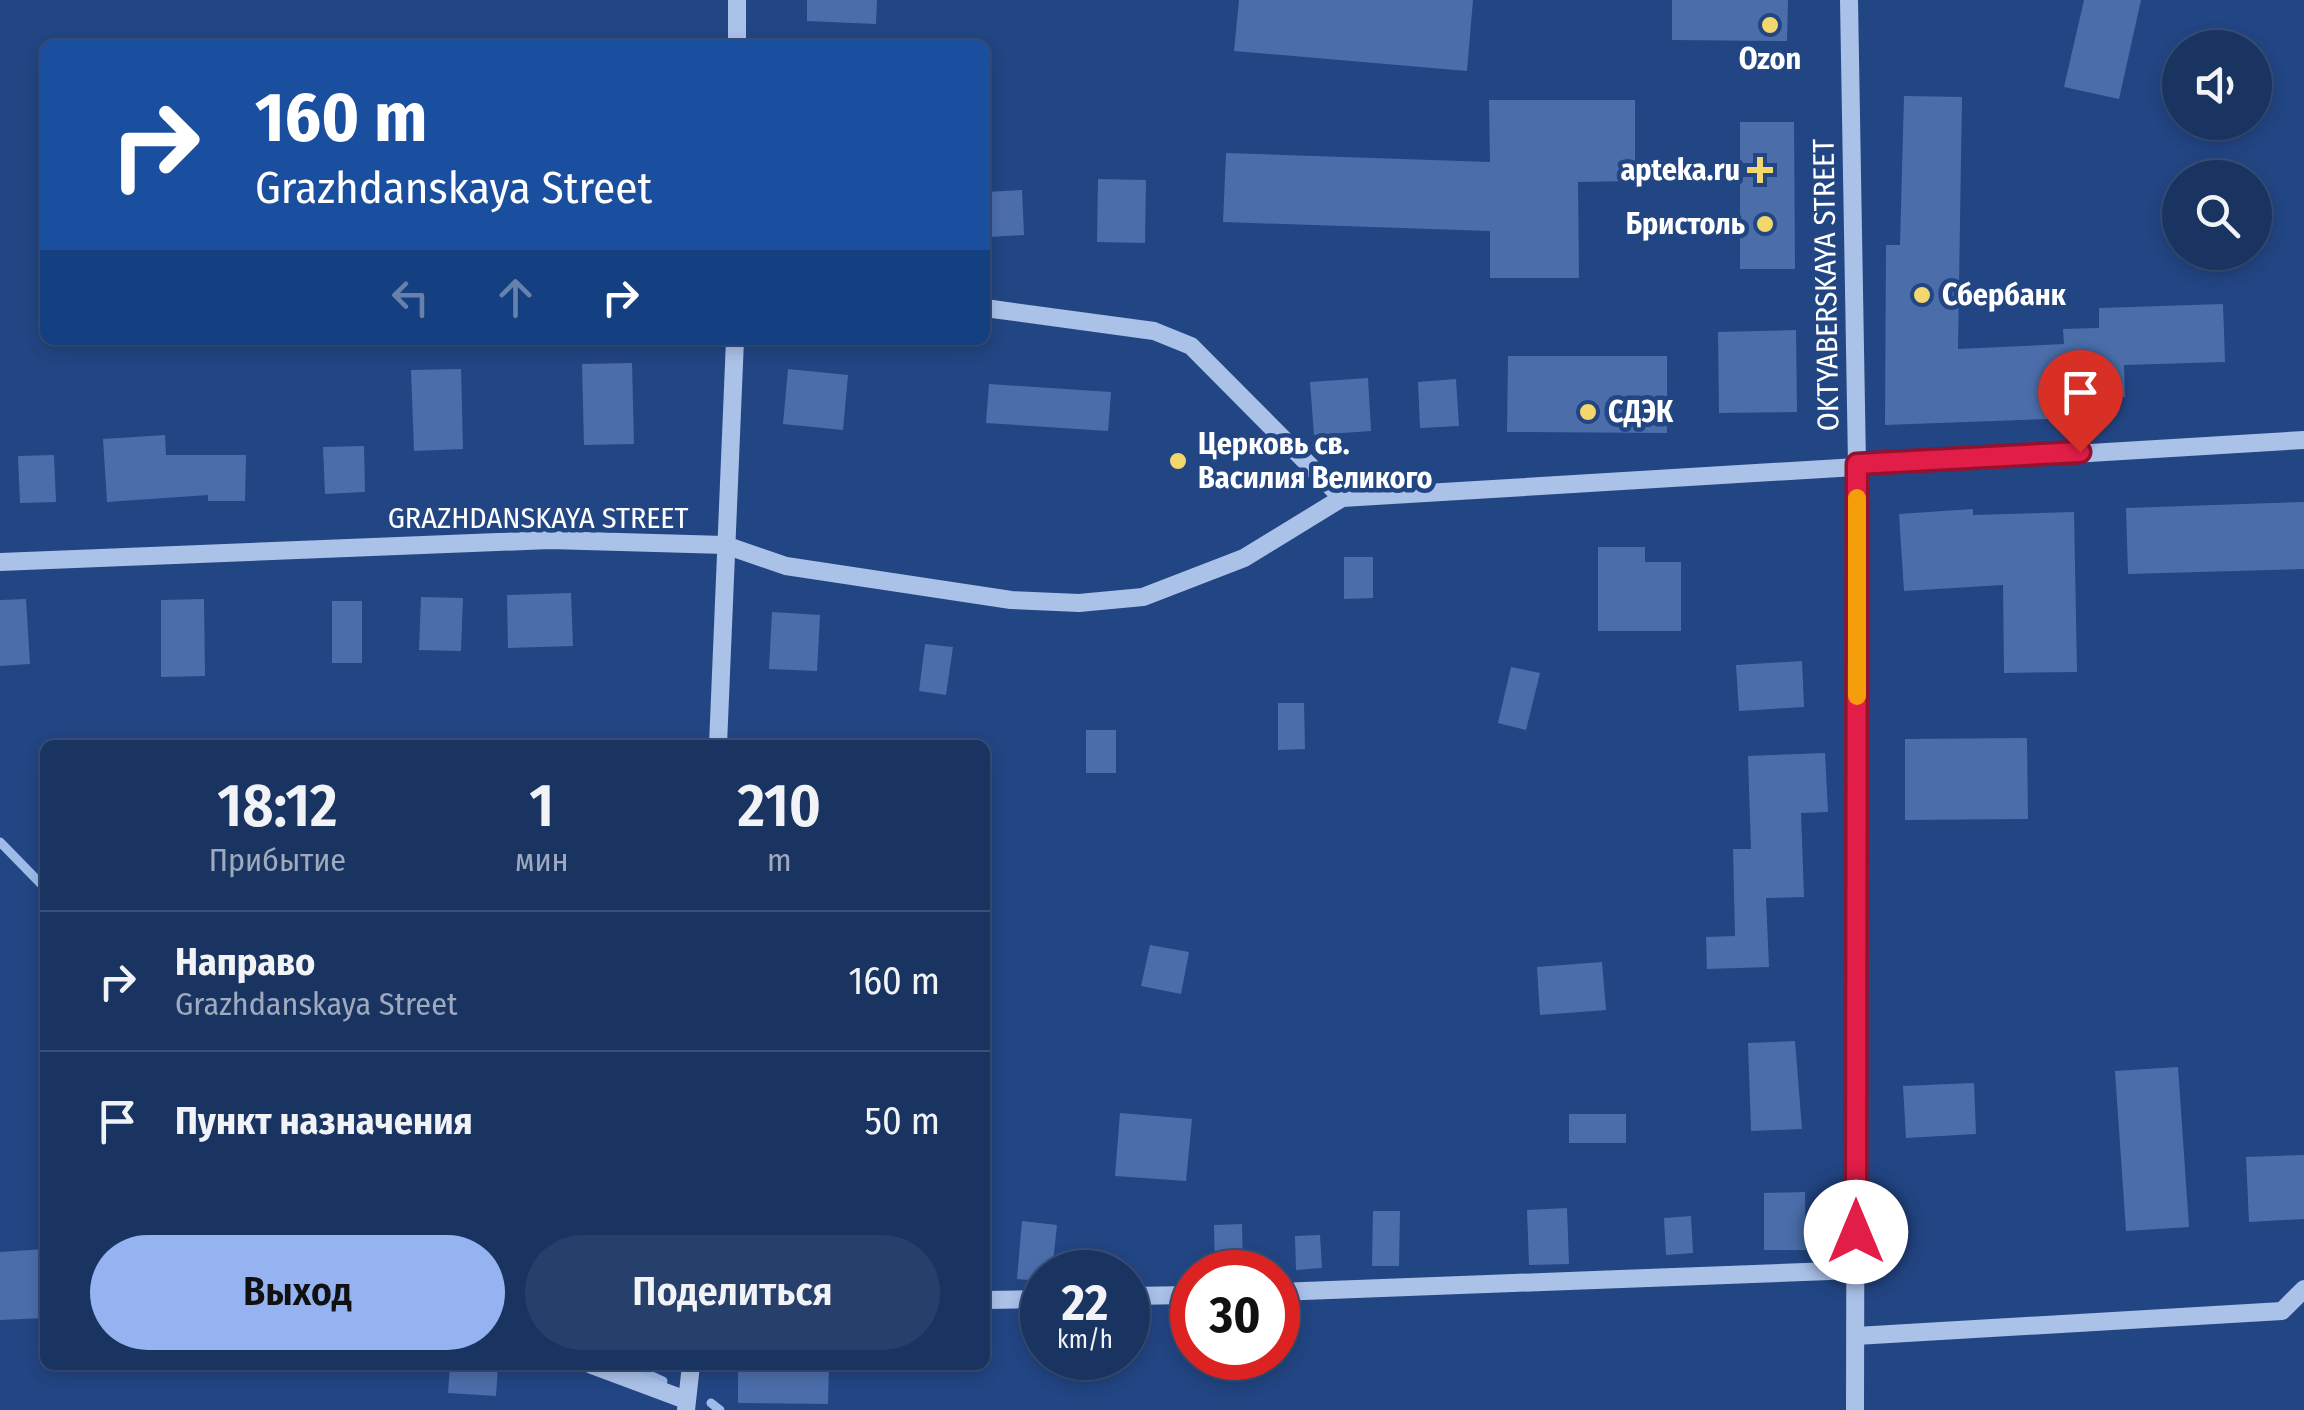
<!DOCTYPE html>
<html lang="ru">
<meta charset="utf-8">
<style>
:root{--surface:#1a3462;--page:#273f6b;--text:#f1f3f6;--muted:#9faabe;--line:#384f77;--accent:#95b2f1}
body{margin:0;font-family:"Fira Sans Condensed",sans-serif;background:var(--page);color:var(--text);height:100vh;display:flex;flex-direction:column;font-size:38px;white-space:nowrap}
*{box-sizing:border-box;margin:0}
p{font-size:32px;color:var(--muted)}
.icon{flex:none;width:55px;height:55px;fill:none;stroke:currentColor;stroke-width:2;stroke-linecap:round;stroke-linejoin:round}
.map{position:relative;flex:1;overflow:hidden}
.sheet{position:absolute;left:40px;top:740px;width:950px;height:630px;display:flex;flex-direction:column;background:var(--surface);border-radius:15px;box-shadow:0 5px 15px #0003,0 0 0 2px var(--line)}
.sheet>*{flex:none}
.top-card{position:absolute;left:40px;top:40px;width:950px;height:305px;border-radius:15px;box-shadow:0 5px 15px #0003,0 0 0 2px var(--line);background:#1a4fa0;color:#fff;overflow:hidden}
.buttons{position:absolute;left:2162px;top:30px;display:grid;gap:20px}
.buttons a{display:grid;place-items:center;width:110px;height:110px;border-radius:50%;background:var(--surface);box-shadow:0 5px 15px #0003,0 0 0 2px var(--line);font-size:50px}
.speed{position:absolute;left:1020px;top:1250px;display:flex;gap:20px;font-size:50px;font-weight:700;text-align:center}
.speed>*{display:grid;place-content:center;width:130px;height:130px;border-radius:50%;background:var(--surface);box-shadow:0 5px 15px #0003,0 0 0 2px var(--line);line-height:1}
.speed small{font-size:25px;font-weight:400}
.speed .limit{border:15px solid #d22;background:#fff;color:#111}
.pin{position:absolute;display:grid;place-items:center;width:85px;height:85px;color:#fff;margin:-102px -42px;border-radius:50% 50% 50% 0;rotate:-45deg;box-shadow:0 0 10px #0007}
.pin .icon{rotate:45deg}
.me{position:absolute;width:110px;margin:-55px;rotate:0deg;stroke-linejoin:round;filter:drop-shadow(0 0 8px #0008)}
.turn{display:flex;align-items:center;gap:35px;height:210px;padding:0 50px;font-size:45px}
.turn .icon{width:130px;height:130px;stroke-width:2.5}
.turn b{display:block;font-size:70px;line-height:85px}
.lanes{display:flex;align-items:center;height:95px;padding:0 50px;background:#0003;justify-content:center;gap:50px;direction:ltr}
.lanes .off{opacity:.35}
.eta{display:flex;justify-content:space-evenly;align-items:center;height:170px;text-align:center}
.eta b{font-size:60px;font-weight:600;line-height:70px}
.primary-button{display:flex;gap:20px;margin-top:auto;padding:20px 50px}
.primary-button a{flex:1;height:115px;border-radius:60px;background:var(--accent);color:#111;font-size:40px;font-weight:600;line-height:115px;text-align:center}
.primary-button a+a{background:var(--page);color:var(--text)}
ul{padding:0;list-style:none}
li{display:flex;align-items:center;gap:30px;height:140px;padding:0 50px;border-top:2px solid var(--line)}
li div{flex:1}
li b{display:block;font-size:38px}
li em{font-style:normal}
.map>svg:first-child{display:block}
.lines{fill:none;stroke-linecap:round;stroke-linejoin:round}
.stream{stroke:#9ebbe9;stroke-width:9}
.building{fill:#4b6eab}
.minor{stroke:#aac1e8;stroke-width:18}
.route-casing{stroke:#92132f;stroke-width:25}
.route{stroke:#e11d48;stroke-width:18}
.slow{stroke:#f59e0b;stroke-width:18}
.poi-dot{fill:#f4d76c;stroke:#224583;stroke-width:4}
.labels{text-anchor:middle;stroke-width:9;stroke-linejoin:round;paint-order:stroke}
.poi-label{font-size:30px;font-weight:bold;fill:#fff;stroke:#224583;text-anchor:start}
.street-label{font-size:30px;fill:#fff;stroke:#224583}
</style>
<div class="map">
<svg width="2304" height="1410" viewBox="0 0 2304 1410">
<rect width="100%" height="100%" fill="#224583"/>
<g class="lines">
<g class="stream">
<polyline points="0,842 45,888"/>
<polyline points="628,1365 663,1381"/>
<polyline points="711,1403 720,1410"/>
</g>
</g>
<g class="building">
<polygon points="807,0 877,0 876,24 807,21"/>
<polygon points="1239,0 1473,0 1467,71 1234,51"/>
<polygon points="1672,0 1788,0 1787,41 1672,40"/>
<polygon points="2084,0 2141,0 2119,99 2064,87"/>
<polygon points="1904,96 1962,97 1958,349 2064,344 2063,329 2099,328 2099,308 2223,304 2225,362 2124,365 2125,397 2048,399 2049,419 1885,425 1886,245 1900,245"/>
<polygon points="1489,100 1635,100 1635,181 1578,182 1579,278 1490,278 1490,231 1223,222 1226,153 1490,162"/>
<polygon points="1740,122 1794,122 1795,269 1740,269"/>
<polygon points="1098,179 1146,180 1145,243 1097,242"/>
<polygon points="1022,190 1024,235 989,237 986,192"/>
<polygon points="1796,330 1797,412 1719,413 1718,332"/>
<polygon points="1508,356 1667,356 1667,433 1507,432"/>
<polygon points="632,363 634,444 584,445 582,364"/>
<polygon points="461,369 463,449 414,451 411,370"/>
<polygon points="788,369 848,375 843,430 783,424"/>
<polygon points="1368,378 1371,431 1314,435 1310,382"/>
<polygon points="1456,379 1459,426 1420,428 1418,382"/>
<polygon points="989,384 1111,392 1108,431 986,423"/>
<polygon points="165,435 166,455 246,455 245,501 208,501 208,495 107,502 103,439"/>
<polygon points="364,446 365,492 325,494 323,447"/>
<polygon points="54,455 56,502 20,503 18,456"/>
<polygon points="2304,502 2304,569 2128,574 2126,508"/>
<polygon points="1973,509 1973,515 2074,512 2077,672 2004,673 2003,585 1904,591 1899,514"/>
<polygon points="1598,547 1645,547 1645,562 1681,562 1681,631 1598,631"/>
<polygon points="1344,557 1373,557 1373,598 1344,599"/>
<polygon points="571,593 573,646 508,648 507,595"/>
<polygon points="421,597 463,598 461,651 419,650"/>
<polygon points="26,599 30,664 0,666 0,600"/>
<polygon points="204,599 205,676 161,677 161,600"/>
<rect x="332" y="601" width="30" height="62"/>
<polygon points="772,612 820,615 817,671 769,669"/>
<polygon points="925,644 953,647 946,695 919,691"/>
<polygon points="1802,661 1804,707 1739,711 1736,665"/>
<polygon points="1511,667 1540,673 1526,730 1498,723"/>
<polygon points="1278,703 1304,703 1305,749 1278,750"/>
<rect x="1086" y="730" width="30" height="43"/>
<polygon points="2027,738 2028,819 1905,820 1905,739"/>
<polygon points="1825,753 1828,812 1801,813 1804,897 1766,898 1769,967 1707,969 1706,937 1735,936 1733,849 1751,849 1748,756"/>
<polygon points="1150,945 1189,952 1181,994 1141,986"/>
<polygon points="1602,962 1606,1010 1540,1015 1537,967"/>
<polygon points="1795,1041 1802,1129 1751,1131 1748,1043"/>
<polygon points="2178,1067 2189,1227 2126,1231 2115,1071"/>
<polygon points="1974,1083 1976,1134 1906,1138 1903,1086"/>
<polygon points="1120,1113 1192,1119 1186,1181 1115,1176"/>
<rect x="1569" y="1114" width="57" height="29"/>
<polygon points="2304,1155 2304,1219 2249,1222 2246,1157"/>
<polygon points="1805,1192 1806,1250 1764,1250 1764,1193"/>
<polygon points="1567,1208 1569,1264 1529,1265 1527,1210"/>
<polygon points="1373,1211 1400,1211 1399,1266 1372,1266"/>
<polygon points="1691,1216 1693,1253 1666,1255 1664,1218"/>
<polygon points="1022,1221 1057,1225 1052,1272 1042,1272 1042,1281 1017,1279"/>
<polygon points="1242,1224 1243,1272 1215,1272 1214,1225"/>
<polygon points="1320,1235 1322,1268 1296,1270 1295,1236"/>
<polygon points="45,1249 45,1318 0,1320 0,1252"/>
<polygon points="450,1365 498,1365 496,1396 448,1393"/>
<polygon points="738,1365 829,1365 828,1404 738,1403"/>
</g>
<g class="lines">
<g class="minor">
<polyline points="737,0 737,45"/>
<polyline points="1849,0 1857,464 1855,1410"/>
<polyline points="985,308 1154,331 1191,346 1342,498"/>
<polyline points="0,562 550,540 725,545 786,566 1011,600 1079,603 1143,597 1244,558 1342,498 2304,440"/>
<polyline points="718,745 735,340"/>
<polyline points="1278,1292 1856,1270"/>
<polyline points="1128,1296 1192,1295"/>
<polyline points="985,1300 1042,1299"/>
<polyline points="1856,1336 2282,1311 2304,1289"/>
<polyline points="592,1365 686,1400"/>
<polyline points="686,1410 691,1365"/>
</g>
</g>
<g class="lines">
<g class="route-casing">
<polyline id="route" points="1856,1232 1857,464 2080,452"/>
</g>
<use href="#route" class="route"/>
<polyline class="slow" points="1857,696 1857,498"/>
</g>
<g class="poi-dot">
<circle cx="1770" cy="25" r="10"/>
<path d="M1755 155h10v10h10v10h-10v10h-10v-10h-10v-10h10z"/>
<circle cx="1765" cy="224" r="10"/>
<circle cx="1922" cy="295" r="10"/>
<circle cx="1588" cy="412" r="10"/>
<circle cx="1178" cy="461" r="10"/>
</g>
<g class="labels">
<g class="poi-label">
<text x="1770" y="69" text-anchor="middle">Ozon</text>
<text x="1740" y="180" text-anchor="end">apteka.ru</text>
<text x="1745" y="234" text-anchor="end">Бристоль</text>
<text x="1942" y="305">Сбербанк</text>
<text x="1608" y="422">СДЭК</text>
<text x="1198" y="454">Церковь св.<tspan x="1198" dy="34">Василия Великого</tspan></text>
</g>
<g class="street-label">
<text transform="translate(1826 285) rotate(-91)" y="10">OKTYABERSKAYA STREET</text>
<text x="538" y="528">GRAZHDANSKAYA STREET</text>
</g>
</g>
</svg>
<div class="buttons">
<a><svg class="icon" aria-label="sound" viewBox="0 0 24 24"><path d="M4 9h4l5-4v14l-5-4H4zM17 9q2 3 0 6"/></svg></a>
<a><svg class="icon" aria-label="search" viewBox="0 0 24 24"><circle cx="10" cy="10" r="6"/><path d="M15 15l6 6"/></svg></a>
</div>
<div class="speed"><div>22<small>km/h</small></div><div class="limit">30</div></div>
<div class="pin" style="left:2080px;top:452px;background:#d93025"><svg class="icon" aria-label="arrive" viewBox="0 0 24 24"><path d="M6 21V4h12l-3 4 3 4H6"/></svg></div>
<svg class="me" style="left:1856px;top:1232px" viewBox="-20 -20 40 40"><circle r="19" fill="#fff"/><path d="M0-13L10 11 0 6-10 11z" fill="#e11d48"/></svg>
<div class="top-card">
<div class="turn"><svg class="icon" aria-label="right" viewBox="0 0 24 24"><path d="M7 20v-9h11M14 6l5 5-5 5"/></svg><div><b>160 m</b>Grazhdanskaya Street</div></div>
<div class="lanes"><svg class="icon off" aria-label="left" viewBox="0 0 24 24"><path d="M17 20v-9H6M10 6l-5 5 5 5"/></svg><svg class="icon off" aria-label="ahead" viewBox="0 0 24 24"><path d="M12 20V5M6 11l6-6 6 6"/></svg><svg class="icon" aria-label="right" viewBox="0 0 24 24"><path d="M7 20v-9h11M14 6l5 5-5 5"/></svg></div>
</div>
<section class="sheet">
<div class="eta">
<div><b>18:12</b><p>Прибытие</p></div>
<div><b>1</b><p>мин</p></div>
<div><b>210</b><p>m</p></div>
</div>
<ul>
<li><svg class="icon" aria-label="right" viewBox="0 0 24 24"><path d="M7 20v-9h11M14 6l5 5-5 5"/></svg><div><b>Направо</b><p>Grazhdanskaya Street</p></div><em>160 m</em></li>
<li><svg class="icon" aria-label="arrive" viewBox="0 0 24 24"><path d="M6 21V4h12l-3 4 3 4H6"/></svg><div><b>Пункт назначения</b></div><em>50 m</em></li>
</ul>
<div class="primary-button"><a>Выход</a><a>Поделиться</a></div>
</section>
</div>
